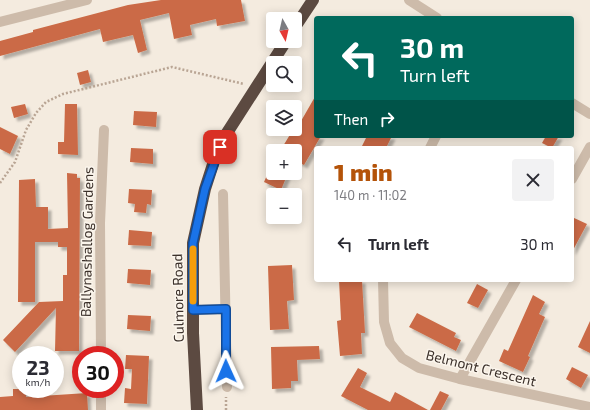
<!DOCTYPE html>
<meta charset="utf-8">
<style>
:root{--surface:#fff;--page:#f2f2f3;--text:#2b2b33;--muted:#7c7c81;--accent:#b45309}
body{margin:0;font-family:"Exo 2",sans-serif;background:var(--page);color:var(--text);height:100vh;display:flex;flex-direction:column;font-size:15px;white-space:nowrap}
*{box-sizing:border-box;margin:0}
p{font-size:13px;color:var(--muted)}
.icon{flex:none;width:22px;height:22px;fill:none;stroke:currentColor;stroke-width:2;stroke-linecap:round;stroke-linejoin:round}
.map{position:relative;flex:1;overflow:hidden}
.sheet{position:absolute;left:314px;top:146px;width:260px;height:136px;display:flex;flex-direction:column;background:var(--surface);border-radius:4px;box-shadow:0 2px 10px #0003}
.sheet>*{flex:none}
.guide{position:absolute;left:314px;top:16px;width:260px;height:122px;border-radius:4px;box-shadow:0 2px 10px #0003;background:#00695c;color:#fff;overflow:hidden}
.needle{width:26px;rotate:172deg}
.fabs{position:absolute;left:266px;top:12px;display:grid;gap:8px}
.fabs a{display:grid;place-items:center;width:36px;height:36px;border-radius:4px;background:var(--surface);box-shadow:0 2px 10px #0003;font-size:20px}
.speed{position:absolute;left:12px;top:346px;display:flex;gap:8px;font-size:20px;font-weight:700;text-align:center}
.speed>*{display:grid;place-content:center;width:52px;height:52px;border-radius:50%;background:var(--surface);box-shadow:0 2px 10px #0003;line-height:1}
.speed small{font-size:10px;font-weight:400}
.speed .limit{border:6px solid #d22;background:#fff;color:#111}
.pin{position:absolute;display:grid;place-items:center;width:34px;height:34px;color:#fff;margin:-17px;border-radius:8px;box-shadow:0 2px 6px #0006}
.me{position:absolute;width:44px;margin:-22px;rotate:359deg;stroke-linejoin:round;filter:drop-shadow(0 0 3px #0008)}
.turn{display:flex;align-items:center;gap:14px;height:84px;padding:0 20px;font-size:18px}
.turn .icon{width:52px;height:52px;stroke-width:2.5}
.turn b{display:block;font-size:28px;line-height:34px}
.then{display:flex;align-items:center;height:38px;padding:0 20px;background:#0003;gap:8px;font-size:15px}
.round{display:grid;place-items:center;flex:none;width:42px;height:42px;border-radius:4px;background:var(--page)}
.headline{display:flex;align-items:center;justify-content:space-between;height:68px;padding:0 20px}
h1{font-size:24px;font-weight:800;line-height:30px;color:var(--accent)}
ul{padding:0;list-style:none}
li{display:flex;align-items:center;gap:12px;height:60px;padding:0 20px}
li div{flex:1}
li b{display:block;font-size:15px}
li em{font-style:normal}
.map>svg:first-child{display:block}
.building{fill:#cb6b46;filter:url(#shadow)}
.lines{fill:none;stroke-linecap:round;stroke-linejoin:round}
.path{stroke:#b9a594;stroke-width:2.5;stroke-dasharray:2 2;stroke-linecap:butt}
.street{stroke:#cdbbaa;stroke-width:10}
.highway{stroke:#5c4a41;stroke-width:12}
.route-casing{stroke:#114b97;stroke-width:10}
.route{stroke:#1a73e8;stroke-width:7}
.slow{stroke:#f59e0b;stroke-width:7}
.labels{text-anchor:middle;stroke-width:3;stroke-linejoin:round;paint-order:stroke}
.street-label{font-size:14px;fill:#3b302a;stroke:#fbf5ec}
</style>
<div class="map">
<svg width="590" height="410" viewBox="0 0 590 410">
<defs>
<filter id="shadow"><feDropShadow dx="3.5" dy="3.5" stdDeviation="1" flood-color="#0004"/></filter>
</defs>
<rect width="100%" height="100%" fill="#f4ebdf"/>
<g class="building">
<polygon points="161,0 241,0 245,21 217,26 216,19 190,25 192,35 174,39 169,13 140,20 147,50 138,53 133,35 103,42 100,29 0,56 0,41 33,32 33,30 128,5"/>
<polygon points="88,70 91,82 80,85 77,73"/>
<polygon points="316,95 316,136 321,136 304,165 295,160 295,151 280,151 291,133 293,135"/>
<polygon points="25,104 28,114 14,118 11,107"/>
<polygon points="65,104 77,104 78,155 58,154 58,142 64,142"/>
<polygon points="134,111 157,112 156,127 133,125"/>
<polygon points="0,127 18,136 10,154 0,149"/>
<polygon points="367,136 392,136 386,148 361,148"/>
<polygon points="546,136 559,136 552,148 542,143"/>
<polygon points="131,148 153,149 153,164 130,162"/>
<polygon points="67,173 77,174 77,178 80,178 79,351 55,351 56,308 15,352 3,340 39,302 63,301 63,275 67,275 67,247 58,247 58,242 35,242 35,302 18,302 19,180 35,179 36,207 48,207 48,229 68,228"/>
<polygon points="268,173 288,173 281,190 264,182"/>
<polygon points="129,189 152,190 151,205 147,204 146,213 134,212 135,204 128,203"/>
<polygon points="572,217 587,224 572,252"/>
<polygon points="129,230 152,232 151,246 128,245"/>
<polygon points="292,265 294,300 287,301 289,329 270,330 268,266"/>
<polygon points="128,269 151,270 150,285 127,283"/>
<polygon points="339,280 362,280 365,333 361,333 362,354 340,356 337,321 341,320"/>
<polygon points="477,284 488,290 478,308 467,303"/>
<polygon points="533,295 545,302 539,314 545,317 528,356 530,357 523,372 499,361 504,349 508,351"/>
<polygon points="417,313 456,333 454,337 461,340 456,351 409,327"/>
<polygon points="128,315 151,316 150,331 127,329"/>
<polygon points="590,321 590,353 578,347"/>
<polygon points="319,346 320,359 297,360 298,381 291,381 291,388 272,389 271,347"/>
<polygon points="126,355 149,356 147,404 124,403 125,388 131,389 132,369 125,369"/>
<polygon points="572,367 588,375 581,388 566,379"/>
<polygon points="358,368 367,373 360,387 390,402 395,392 428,410 368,410 341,396"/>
<polygon points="13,389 26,389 26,397 87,393 88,410 0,410 0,397 13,396"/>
<polygon points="440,391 449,395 441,410 430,410"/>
</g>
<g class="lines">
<g class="path">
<polyline points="0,183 15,162 26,130 36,113 46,102 63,94 172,67 244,84"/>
<polyline points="226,410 226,397"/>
</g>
<g class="street">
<polyline points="409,0 437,18"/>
<polyline points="0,22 87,0"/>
<polyline points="572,103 590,114"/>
<polyline points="430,148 436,136"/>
<polyline points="572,179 590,147"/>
<polyline points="223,194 227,387"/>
<polyline points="383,280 384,322 390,343 402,358 419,368 460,379 590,407"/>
<polyline points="193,310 226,309"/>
<polyline points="101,355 100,223 104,130"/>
<polyline points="460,379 516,280"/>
<polyline points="101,389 101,410"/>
</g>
<g class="highway">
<polyline points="295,27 313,0"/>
<polyline points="197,410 193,333 193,243 205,189 215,158 225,136 286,41"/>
</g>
</g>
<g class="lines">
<g class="route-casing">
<polyline id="route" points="220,147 205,189 193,243 193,310 226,309 226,371"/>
</g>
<use href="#route" class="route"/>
<polyline class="slow" points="193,249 193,301"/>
</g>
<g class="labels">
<g class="street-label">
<text transform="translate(87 242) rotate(-89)" y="5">Ballynashallog Gardens</text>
<text transform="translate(178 298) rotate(-91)" y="5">Culmore Road</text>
<text transform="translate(481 368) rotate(14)" y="5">Belmont Crescent</text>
</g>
</g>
</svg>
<div class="fabs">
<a><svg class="needle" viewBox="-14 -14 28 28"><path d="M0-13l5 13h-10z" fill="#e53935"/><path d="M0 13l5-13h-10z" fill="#7c7c81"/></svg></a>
<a><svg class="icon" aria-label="search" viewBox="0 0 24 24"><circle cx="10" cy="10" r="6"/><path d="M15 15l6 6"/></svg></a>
<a><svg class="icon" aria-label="layers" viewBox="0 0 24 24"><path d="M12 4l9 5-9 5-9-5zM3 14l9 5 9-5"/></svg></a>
<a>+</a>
<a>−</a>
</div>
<div class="speed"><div>23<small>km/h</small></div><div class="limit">30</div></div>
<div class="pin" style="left:220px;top:147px;background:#d93025"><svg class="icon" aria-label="arrive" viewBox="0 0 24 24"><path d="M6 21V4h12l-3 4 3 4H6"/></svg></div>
<svg class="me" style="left:226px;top:371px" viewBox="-20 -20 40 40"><path d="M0-17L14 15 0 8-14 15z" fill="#1a73e8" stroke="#fff" stroke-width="4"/></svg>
<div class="guide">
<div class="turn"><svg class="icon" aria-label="left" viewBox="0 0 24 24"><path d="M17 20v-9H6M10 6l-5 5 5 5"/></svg><div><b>30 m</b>Turn left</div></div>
<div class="then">Then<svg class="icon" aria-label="right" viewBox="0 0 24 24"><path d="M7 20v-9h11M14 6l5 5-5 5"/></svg></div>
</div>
<section class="sheet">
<div class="headline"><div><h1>1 min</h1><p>140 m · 11:02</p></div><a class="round"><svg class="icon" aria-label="close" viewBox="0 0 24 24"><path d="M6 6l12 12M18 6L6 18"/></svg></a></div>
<ul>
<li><svg class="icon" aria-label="left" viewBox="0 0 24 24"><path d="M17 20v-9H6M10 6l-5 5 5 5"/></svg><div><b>Turn left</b></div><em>30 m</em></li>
</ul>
</section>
</div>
